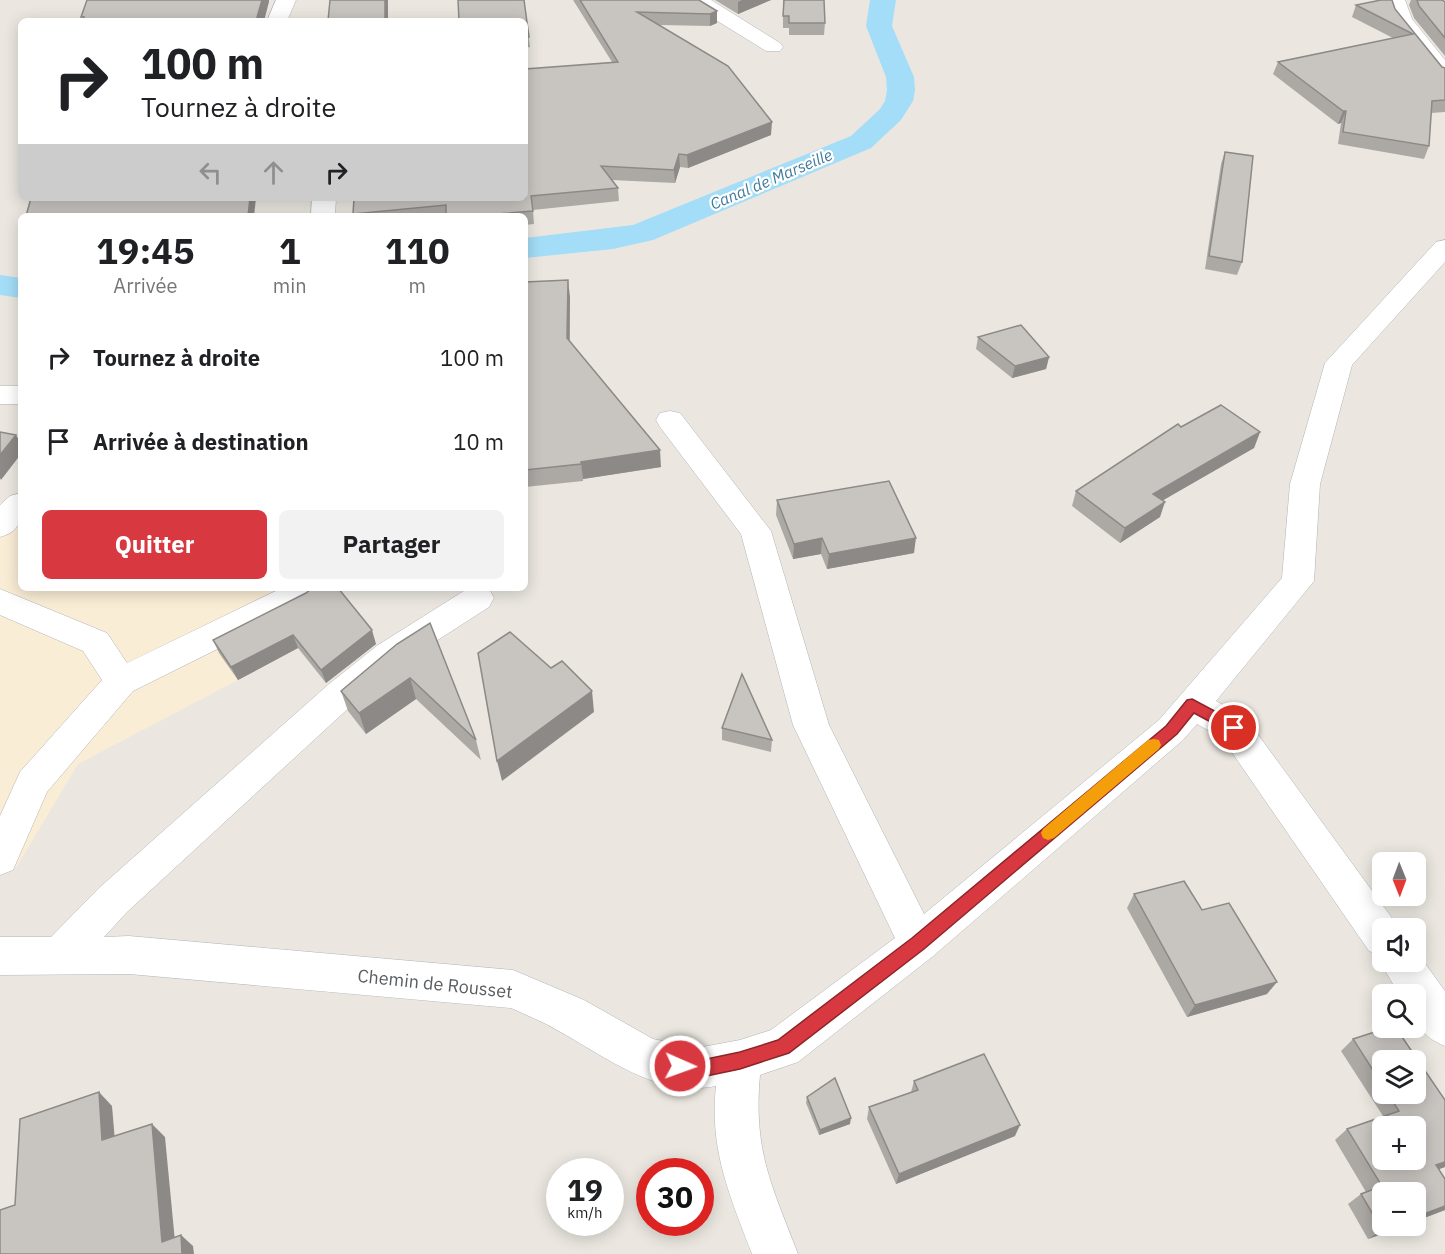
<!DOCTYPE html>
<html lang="fr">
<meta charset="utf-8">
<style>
:root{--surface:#fff;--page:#f2f2f2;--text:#202124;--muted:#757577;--accent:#d83941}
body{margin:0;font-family:"IBM Plex Sans",sans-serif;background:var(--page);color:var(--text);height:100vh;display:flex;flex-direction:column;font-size:22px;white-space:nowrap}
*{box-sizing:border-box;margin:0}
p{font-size:20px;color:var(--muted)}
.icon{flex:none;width:33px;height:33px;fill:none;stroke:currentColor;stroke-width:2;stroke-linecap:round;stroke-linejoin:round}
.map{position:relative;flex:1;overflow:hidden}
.side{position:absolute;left:18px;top:213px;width:510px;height:378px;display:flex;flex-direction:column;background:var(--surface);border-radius:9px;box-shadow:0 3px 15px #0003}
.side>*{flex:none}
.top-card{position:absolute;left:18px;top:18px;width:510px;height:183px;border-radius:9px;box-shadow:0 3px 15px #0003;background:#fff;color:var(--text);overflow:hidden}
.needle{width:39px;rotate:179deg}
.controls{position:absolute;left:1372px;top:852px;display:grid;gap:12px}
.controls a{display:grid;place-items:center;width:54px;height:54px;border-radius:9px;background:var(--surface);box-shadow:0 3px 15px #0003;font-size:30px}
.speed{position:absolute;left:546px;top:1158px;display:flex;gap:12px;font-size:30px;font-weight:700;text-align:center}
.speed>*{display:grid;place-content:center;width:78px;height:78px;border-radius:50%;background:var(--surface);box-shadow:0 3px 15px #0003;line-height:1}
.speed small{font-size:15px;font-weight:400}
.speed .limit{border:9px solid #d22;background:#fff;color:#111}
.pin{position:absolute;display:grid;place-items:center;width:51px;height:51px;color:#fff;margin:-26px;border:3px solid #fff;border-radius:50%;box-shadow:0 2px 6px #0007}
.me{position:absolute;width:66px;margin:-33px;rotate:92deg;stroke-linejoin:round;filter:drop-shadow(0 0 4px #0008)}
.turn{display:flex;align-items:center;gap:21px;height:126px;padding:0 24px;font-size:27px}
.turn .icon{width:78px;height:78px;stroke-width:2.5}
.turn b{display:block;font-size:42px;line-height:51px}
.lanes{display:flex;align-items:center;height:57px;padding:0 24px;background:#0003;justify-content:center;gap:30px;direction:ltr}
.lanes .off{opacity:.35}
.eta{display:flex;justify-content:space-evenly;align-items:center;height:102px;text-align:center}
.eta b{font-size:36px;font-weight:700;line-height:42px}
.cta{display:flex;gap:12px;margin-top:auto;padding:12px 24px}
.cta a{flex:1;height:69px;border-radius:9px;background:var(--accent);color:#fff;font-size:24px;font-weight:700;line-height:69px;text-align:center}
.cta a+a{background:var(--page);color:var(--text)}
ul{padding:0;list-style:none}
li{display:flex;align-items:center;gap:18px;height:84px;padding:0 24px}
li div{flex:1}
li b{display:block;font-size:22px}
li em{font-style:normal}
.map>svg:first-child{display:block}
.commercial{fill:#faedd6}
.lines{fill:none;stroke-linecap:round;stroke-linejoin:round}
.canal{fill:#a4ddf7;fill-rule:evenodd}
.minor-casing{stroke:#b1b4b7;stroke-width:1}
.minor{fill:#fff;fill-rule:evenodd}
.wall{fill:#aca9a5;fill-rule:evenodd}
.shaded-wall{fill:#8c8986}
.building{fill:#c8c4c0;stroke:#8c8986;stroke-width:1.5;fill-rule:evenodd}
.route{fill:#d83941;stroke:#8c252a;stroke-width:1.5}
.slow{fill:#f59e0b}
.labels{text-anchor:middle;stroke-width:4.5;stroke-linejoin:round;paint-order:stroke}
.far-water-label{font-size:16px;font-style:italic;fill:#417a9d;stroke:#fff}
.street-label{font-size:18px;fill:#595d60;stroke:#fff}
</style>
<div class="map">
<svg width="1445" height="1254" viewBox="0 0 1445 1254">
<rect width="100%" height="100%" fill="#ebe7e0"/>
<polygon class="commercial" points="21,502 21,588 333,588 356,618 78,764 16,868 0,869 0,503"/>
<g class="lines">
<g class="canal">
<polygon points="870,0 896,0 892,26 914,77 915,90 913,101 901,120 871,148 653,240 613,249 525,258 525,238 633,225 851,136 880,109 885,101 887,90 886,77 866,26"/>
<polygon points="0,275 21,278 21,298 0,295"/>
</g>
<g class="minor-casing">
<g id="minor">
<polygon points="276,0 296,0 287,21 267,21"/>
<polygon points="687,0 711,0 780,43 783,47 780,51 766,51 690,4"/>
<polygon points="1389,0 1405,0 1412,19 1445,60 1445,80 1438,78 1392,20 1387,2"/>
<polygon points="312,198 336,198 335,216 311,216"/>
<path d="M1445,240V262L1352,365L1320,484L1314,581L1216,701L1246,718L1397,925L1399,928H1383V962H1416V951L1445,991V1046C1418,1035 1416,1022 1416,994H1399L1380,962L1382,956L1369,951L1222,738L1197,724L1183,740L932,957L798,1062L760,1075C753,1151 772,1186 798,1254H752C730,1196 709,1150 716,1086C657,1098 606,1057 557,1030C542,1021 526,1015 511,1008L129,974L0,975V937H51L99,888L329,684L378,645L467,589H489L494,598L489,607L402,663L353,704L127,912L104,937L129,936L513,970L584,1000L653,1039L697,1048L740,1040L771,1030L895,938L793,725L741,534L660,427L656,420L660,413L670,411L680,413L771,531L829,725L924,914L1159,720L1282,578L1290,484L1325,363L1436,242Z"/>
<rect x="0" y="386" width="21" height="18"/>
<path d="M21,493C21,515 25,530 0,537V505L10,496Z"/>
<polygon points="282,588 319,588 321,591 316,600 133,691 47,792 13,870 0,875 0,816 20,772 102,680 83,651 0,615 0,589 107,633 127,663"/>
</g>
</g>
<use href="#minor" class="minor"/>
</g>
<g class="wall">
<polygon points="524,0 530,47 525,48 525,21"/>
<polygon points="573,0 699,0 717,11 717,23 710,26 659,25 771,135 688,168 680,167 675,183 611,180 618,188 619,201 533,210 534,224 525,225 525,216 354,216 353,214 612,62"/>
<polygon points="715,0 771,0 738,14"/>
<polygon points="783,0 825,23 824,35 789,35 789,28 783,28"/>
<polygon points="1411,0 1442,0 1445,2 1445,56 1414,18 1409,5"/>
<polygon points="1356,5 1395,9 1442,67 1445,68 1445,112 1431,113 1429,146 1424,159 1338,144 1341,123 1338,124 1273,74 1278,62 1393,38 1352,17"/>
<polygon points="1225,152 1242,262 1237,275 1205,269 1221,164"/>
<polygon points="525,282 570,297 570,341 661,467 583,479 583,481 525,487"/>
<polygon points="978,337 1049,357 1046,369 1012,378 976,349"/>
<polygon points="1181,427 1260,432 1254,448 1162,500 1160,517 1120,543 1072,506 1076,491"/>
<polygon points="777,500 914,553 827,569 821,554 793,559 776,515"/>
<polygon points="306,593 376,644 326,683 298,648 238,680 219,653 213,640"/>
<polygon points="397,644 476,740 481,760 416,699 366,734 348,711 341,691"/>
<polygon points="722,728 772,740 771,752 722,740"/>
<polygon points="1134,894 1267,994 1187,1017 1127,908"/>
<path d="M1387,1028H1396L1445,1100V1167L1439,1169L1445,1179V1210L1416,1221V1192H1383V1226H1404L1368,1239L1348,1204L1361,1194L1366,1192L1335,1140L1347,1129L1383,1116L1341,1051L1353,1039ZM1383,1060H1416V1094H1383ZM1383,1126H1416V1160H1383Z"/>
<polygon points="914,1081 1015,1136 896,1184 867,1119 869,1107 911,1092"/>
<polygon points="807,1097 850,1124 819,1135 806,1103"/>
</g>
<g class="shaded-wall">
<polygon points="262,0 269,0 269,2 264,21 256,21"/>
<rect x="385" y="0" width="3" height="21"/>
<polygon points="742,0 771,0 738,14 738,2"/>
<polygon points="717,11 717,23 710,26 710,14"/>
<polygon points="1343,111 1346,111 1341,123 1338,124"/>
<polygon points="772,122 771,135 688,168 687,155"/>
<polygon points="679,154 680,167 675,183 674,170"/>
<polygon points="250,198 256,198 254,216 248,216"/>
<polygon points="568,280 570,297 569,355 567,338"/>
<polygon points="1049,357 1046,369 1012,378 1015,366"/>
<polygon points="1260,432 1254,448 1148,509 1153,494"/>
<polygon points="16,435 21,443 21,454 1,480 0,478 0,455"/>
<polygon points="660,450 661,467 583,479 581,462"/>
<polygon points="1165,502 1160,517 1120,543 1125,528"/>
<polygon points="822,538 821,554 793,559 794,544"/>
<polygon points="916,538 914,553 827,569 829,554"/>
<polygon points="372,630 376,644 326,683 321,670"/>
<polygon points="293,635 298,648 238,680 231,667"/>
<polygon points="410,678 416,699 366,734 359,713"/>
<polygon points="592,691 594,712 502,781 497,761"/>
<polygon points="1277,982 1267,994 1187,1017 1195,1005"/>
<polygon points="99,1092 112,1106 116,1153 102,1140"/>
<polygon points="851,1118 850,1124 819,1135 820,1130"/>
<polygon points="152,1124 165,1137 176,1252 162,1242"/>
<polygon points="1020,1125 1015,1136 896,1184 899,1174"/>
<polygon points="1445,1162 1445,1167 1423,1175 1436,1165"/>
<polygon points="1445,1206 1445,1210 1416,1221 1416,1217"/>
<polygon points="1393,1226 1404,1226 1368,1239 1382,1230"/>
<polygon points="181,1235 193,1246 194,1254 182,1254"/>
</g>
<g class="building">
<polygon points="87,0 262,0 256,21 82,21 84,17 81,17"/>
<polygon points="330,0 385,0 385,21 328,21"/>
<polygon points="458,0 524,0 529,37 525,37 525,21 459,21"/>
<polygon points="580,0 699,0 717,11 710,14 637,12 728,66 772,122 687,155 679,154 674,170 601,166 618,188 531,196 533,211 472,216 446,216 446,205 353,214 354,198 525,198 525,69 618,62"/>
<polygon points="784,0 824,0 825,23 789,23 789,16 783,16"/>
<polygon points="1381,0 1392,0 1395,9 1442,67 1445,68 1445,100 1432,101 1429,146 1343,132 1346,111 1343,111 1278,62 1413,34 1356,5"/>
<polygon points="1417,0 1442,0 1445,2 1445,38 1419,6"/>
<polygon points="1225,152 1253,156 1242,262 1209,256"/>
<polygon points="31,198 250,198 248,216 26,216"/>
<polygon points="568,280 567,338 660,450 581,462 581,464 525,470 525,282"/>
<polygon points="1021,325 1049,357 1015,366 978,337"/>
<polygon points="1221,405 1260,432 1153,494 1165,502 1125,528 1076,491 1178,424 1181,427"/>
<polygon points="0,432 16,435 0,455"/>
<polygon points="889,481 916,538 829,554 822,538 794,544 777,500"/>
<polygon points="312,588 338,588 372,630 321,670 293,635 231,667 213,640 306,593"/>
<polygon points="430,623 476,740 410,678 359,713 341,691 397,644"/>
<polygon points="510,632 551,668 562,661 592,691 497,761 478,653"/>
<polygon points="742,674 772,740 722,728"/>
<polygon points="1184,881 1202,910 1229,903 1277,982 1195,1005 1134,894"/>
<path d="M1387,1028H1396L1445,1100V1162L1436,1165L1445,1179V1206L1416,1217V1192H1383V1226H1393L1382,1230L1361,1194L1382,1186L1347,1129L1399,1111L1388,1094H1416V1060H1383V1086L1353,1039ZM1383,1126H1416V1160H1383Z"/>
<polygon points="984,1054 1020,1125 899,1174 869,1107 918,1090 914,1081"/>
<polygon points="835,1078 851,1118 820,1130 807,1097"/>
<polygon points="99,1092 102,1140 152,1124 162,1242 181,1235 182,1254 0,1254 0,1210 15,1205 20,1119"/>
</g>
<polygon class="route" points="1192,699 1239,724 1241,728 1239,732 1229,732 1194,713 1177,734 924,949 789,1053 740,1069 697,1078 674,1072 671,1066 674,1060 680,1057 697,1061 740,1052 778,1040 912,938 1166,726 1187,700"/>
<polygon class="slow" points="1154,739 1159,740 1161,745 1159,749 1054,838 1048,840 1043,838 1041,833 1043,829 1148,740"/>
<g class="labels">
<g class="far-water-label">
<text transform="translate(771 179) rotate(-23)" y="6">Canal de Marseille</text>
</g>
<g class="street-label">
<text transform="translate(435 984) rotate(6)" y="6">Chemin de Rousset</text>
</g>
</g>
</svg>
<div class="controls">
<a><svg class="needle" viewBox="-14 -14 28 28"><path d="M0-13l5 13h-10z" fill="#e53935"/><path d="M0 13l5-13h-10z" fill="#757577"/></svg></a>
<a><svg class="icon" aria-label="sound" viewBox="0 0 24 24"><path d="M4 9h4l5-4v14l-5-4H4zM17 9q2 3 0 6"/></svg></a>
<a><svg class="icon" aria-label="search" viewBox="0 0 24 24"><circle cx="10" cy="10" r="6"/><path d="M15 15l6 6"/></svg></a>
<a><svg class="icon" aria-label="layers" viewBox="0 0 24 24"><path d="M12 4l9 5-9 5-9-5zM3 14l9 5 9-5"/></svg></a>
<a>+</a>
<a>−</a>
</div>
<div class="speed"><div>19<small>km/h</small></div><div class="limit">30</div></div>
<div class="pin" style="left:1234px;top:728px;background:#d93025"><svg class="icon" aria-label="arrive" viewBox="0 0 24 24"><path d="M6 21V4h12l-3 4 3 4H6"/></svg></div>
<svg class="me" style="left:680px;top:1066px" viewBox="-20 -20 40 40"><circle r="17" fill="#d83941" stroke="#fff" stroke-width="3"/><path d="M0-11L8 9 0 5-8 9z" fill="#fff"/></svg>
<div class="top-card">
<div class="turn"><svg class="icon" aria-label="right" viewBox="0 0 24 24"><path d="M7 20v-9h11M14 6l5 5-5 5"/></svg><div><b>100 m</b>Tournez à droite</div></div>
<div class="lanes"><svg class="icon off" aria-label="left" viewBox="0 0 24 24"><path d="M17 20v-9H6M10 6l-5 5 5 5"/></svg><svg class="icon off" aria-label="ahead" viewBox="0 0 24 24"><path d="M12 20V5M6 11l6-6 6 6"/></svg><svg class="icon" aria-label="right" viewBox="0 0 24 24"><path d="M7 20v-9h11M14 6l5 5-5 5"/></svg></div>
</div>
<section class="side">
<div class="eta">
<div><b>19:45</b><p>Arrivée</p></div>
<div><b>1</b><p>min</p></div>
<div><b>110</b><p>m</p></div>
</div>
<ul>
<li><svg class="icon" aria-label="right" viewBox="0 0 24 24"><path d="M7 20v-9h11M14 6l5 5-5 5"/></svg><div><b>Tournez à droite</b></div><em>100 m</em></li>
<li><svg class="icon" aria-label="arrive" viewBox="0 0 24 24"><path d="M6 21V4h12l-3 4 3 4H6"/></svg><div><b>Arrivée à destination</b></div><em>10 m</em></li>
</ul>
<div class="cta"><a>Quitter</a><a>Partager</a></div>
</section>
</div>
